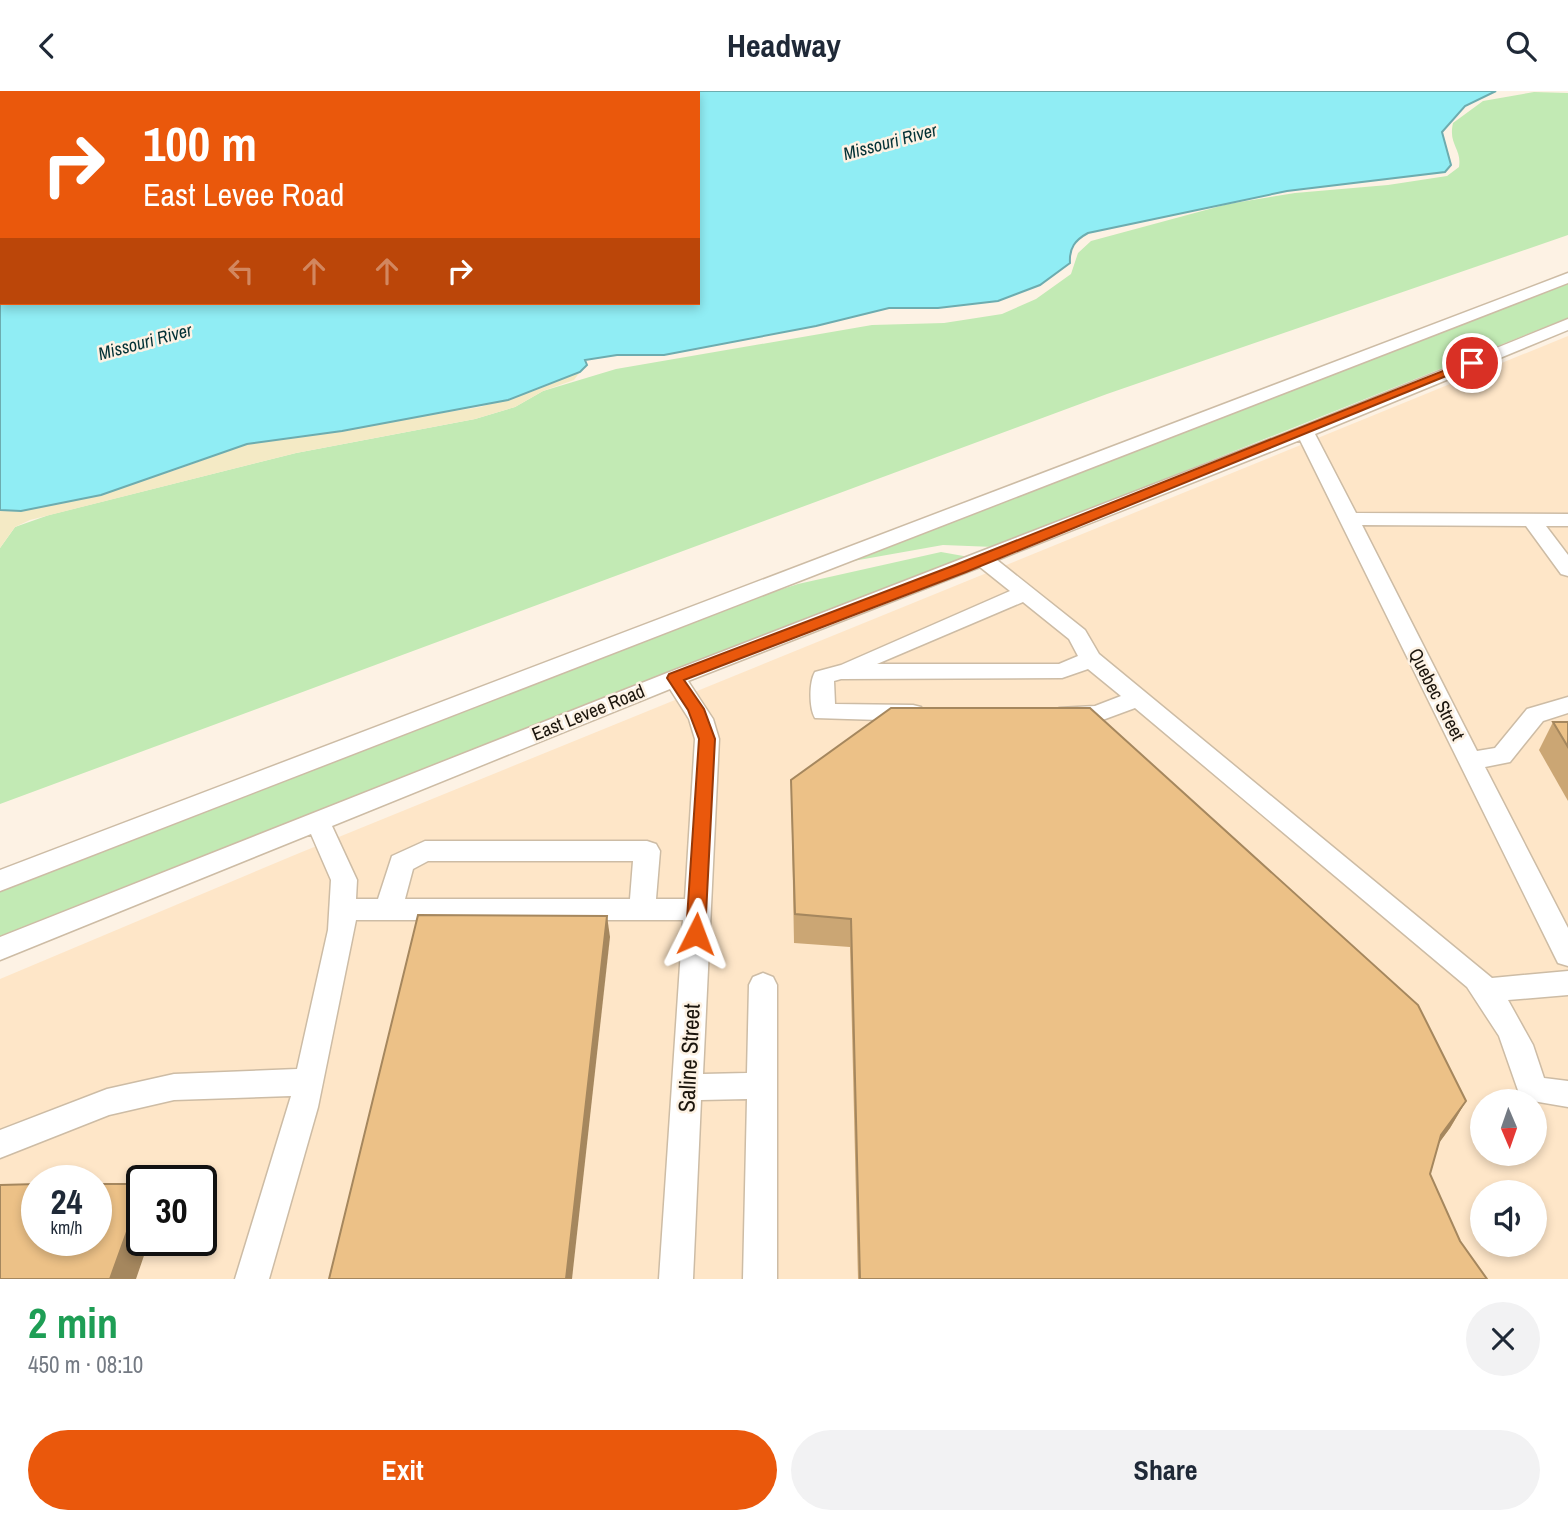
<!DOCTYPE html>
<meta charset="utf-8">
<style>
:root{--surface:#fff;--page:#f2f2f3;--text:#1f2937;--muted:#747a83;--accent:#ea580c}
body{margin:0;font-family:"Archivo Narrow",sans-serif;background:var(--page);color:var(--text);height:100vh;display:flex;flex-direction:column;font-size:26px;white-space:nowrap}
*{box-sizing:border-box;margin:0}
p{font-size:23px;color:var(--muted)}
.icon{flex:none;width:38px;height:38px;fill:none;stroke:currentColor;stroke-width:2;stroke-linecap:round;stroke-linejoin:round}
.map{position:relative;height:1188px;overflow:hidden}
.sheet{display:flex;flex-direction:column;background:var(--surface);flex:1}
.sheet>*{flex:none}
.banner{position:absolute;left:0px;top:0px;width:700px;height:214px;box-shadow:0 4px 10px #0003;background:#ea580c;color:#fff;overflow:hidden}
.needle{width:46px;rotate:178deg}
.fabs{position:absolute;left:1470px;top:998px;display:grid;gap:14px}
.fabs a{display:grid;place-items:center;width:77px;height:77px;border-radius:50%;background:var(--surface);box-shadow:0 4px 10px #0003;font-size:35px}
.speed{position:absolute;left:21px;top:1074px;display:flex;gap:14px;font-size:35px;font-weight:700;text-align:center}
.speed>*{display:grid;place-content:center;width:91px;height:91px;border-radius:50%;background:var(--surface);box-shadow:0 4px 10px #0003;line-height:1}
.speed small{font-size:18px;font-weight:400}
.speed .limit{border:4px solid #111;border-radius:10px;background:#fff;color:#111}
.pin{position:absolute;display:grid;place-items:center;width:60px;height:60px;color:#fff;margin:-30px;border:4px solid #fff;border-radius:50%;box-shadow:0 2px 7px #0007}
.me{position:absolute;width:77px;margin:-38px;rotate:3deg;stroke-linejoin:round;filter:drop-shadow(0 0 5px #0008)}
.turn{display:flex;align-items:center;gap:24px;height:147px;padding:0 28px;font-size:32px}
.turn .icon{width:91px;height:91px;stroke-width:2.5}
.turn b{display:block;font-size:49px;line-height:60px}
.lanes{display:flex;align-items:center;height:66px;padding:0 28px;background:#0003;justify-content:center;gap:35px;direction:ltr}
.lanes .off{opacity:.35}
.round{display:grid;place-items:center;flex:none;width:74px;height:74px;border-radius:37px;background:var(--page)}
.overview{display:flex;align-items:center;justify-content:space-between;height:119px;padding:0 28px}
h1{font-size:42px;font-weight:700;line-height:52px;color:#1e9e55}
.primary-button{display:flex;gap:14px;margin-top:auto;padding:14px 28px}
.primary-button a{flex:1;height:80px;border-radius:42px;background:var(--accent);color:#fff;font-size:28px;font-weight:700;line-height:80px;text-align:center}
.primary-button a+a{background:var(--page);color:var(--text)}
header{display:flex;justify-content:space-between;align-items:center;height:91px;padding:0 28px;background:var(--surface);font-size:32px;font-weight:700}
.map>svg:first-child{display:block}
.built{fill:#fee6c8;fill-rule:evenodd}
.green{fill:#c2eab4}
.sand{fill:#f4eac5}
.water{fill:#90edf4;stroke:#6dacaf;stroke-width:2}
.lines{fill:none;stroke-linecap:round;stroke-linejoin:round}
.minor-casing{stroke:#cdbca5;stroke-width:3}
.minor{fill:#fff;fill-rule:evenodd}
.wall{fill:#cba674}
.shaded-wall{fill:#a5875e}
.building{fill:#ecc187;stroke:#a5875e;stroke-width:2}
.route{fill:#ea580c;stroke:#983908;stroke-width:2}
.labels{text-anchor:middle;stroke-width:5;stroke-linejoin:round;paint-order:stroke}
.far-water-label{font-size:18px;font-style:italic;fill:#023135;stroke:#fdf2e4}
.street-label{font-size:19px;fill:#1b150d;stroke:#fdf2e4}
.near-street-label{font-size:23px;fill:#1b150d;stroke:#fdf2e4}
</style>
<header><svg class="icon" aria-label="back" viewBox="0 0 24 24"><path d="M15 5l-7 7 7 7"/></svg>Headway<svg class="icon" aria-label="search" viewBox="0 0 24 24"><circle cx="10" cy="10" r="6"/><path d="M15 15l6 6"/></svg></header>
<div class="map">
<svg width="1568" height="1188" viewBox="0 0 1568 1188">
<rect width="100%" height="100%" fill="#fdf2e4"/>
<g class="built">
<polygon points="0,0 464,0 2,2 0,85"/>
<path d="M1568,245V1188H0V888L297,763ZM1482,1010H1535V1062H1482ZM37,1090H96V1150H37ZM142,1090H201V1150H142ZM1482,1101H1535V1153H1482Z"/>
</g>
<g class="green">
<path d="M1534,1L1568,2V144L1107,303L0,713V457L15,436L49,424L296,362L475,328L515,316L543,300L616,278L872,234L944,232L1002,223L1036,208L1071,183L1078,162L1091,150L1228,113L1295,102L1388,94L1447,85L1459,76C1462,57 1448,54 1453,32L1483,10Z"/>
<polygon points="1568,191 1568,227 994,456 943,454 853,470"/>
<polygon points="941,461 969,466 0,853 0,798 754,507 798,493"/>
</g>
<polygon class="sand" points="580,281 574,289 543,300 515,316 475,328 296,362 30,429 15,436 0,457 0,419 22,420 173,380 247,353 480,316 531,301"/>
<path class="water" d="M572,0H1496L1465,15L1442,41L1451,74L1445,81L1287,100L1088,142C1075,149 1069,157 1070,172L1040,194L998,210L938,217H889L816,235L664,264H617L585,269L587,274L580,281L508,309L342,340L247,353L101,404L21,420L0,419V119L2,212H698V2H564Z"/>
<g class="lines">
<g class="minor-casing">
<g id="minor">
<polygon points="0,0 8,0 2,4"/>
<polygon points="1568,182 1568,192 0,800 0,779"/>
<path d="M1568,228V239L1315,343L1356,422L1568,423V435H1546L1568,464V485L1561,483L1526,435L1362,434L1477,660L1495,657L1527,618L1568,606V622L1543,630L1510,671L1485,676L1568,837V875L1558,872L1554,864L1300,349L997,469L1085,539L1099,563L1492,887L1568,880V904L1508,909L1533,954L1544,987L1568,990V1016L1521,1008L1499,945L1467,896L1135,617L1097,631L1059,629L1055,623L1059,617L1095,615L1121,605L1088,578L1062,587L841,588L834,590L835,613L913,614L921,616L925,622L921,628L913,630L815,627C809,617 809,591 815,581L841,574L1010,500L980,476L688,590L713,628L719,648L703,983L747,982L749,894L753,886L763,882L773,886L777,894V1188H743L747,1008L701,1009L693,1188H659L683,829H356L318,1016L269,1188H235L291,1005L174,1009L109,1024L0,1067V1039L107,998L174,983L297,978L328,839L331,789L311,743L0,869V846L667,582L1299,337ZM1023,511L1069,548L1078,565L1059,573H877ZM670,598L689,628L695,648L685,808H656L660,760L656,753L647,750H425L392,765L378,808H356L357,789L332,735ZM428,770H633L630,808H405L413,778Z"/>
</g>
</g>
<use href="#minor" class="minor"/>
</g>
<g class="wall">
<polygon points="1553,631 1568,631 1568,710 1539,659"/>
<polygon points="791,689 1466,1010 1450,1037 1438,1053 1430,1083 1460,1150 1487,1188 858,1188 850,856 794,852"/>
</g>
<g class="shaded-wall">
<polygon points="607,825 610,846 572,1188 566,1188"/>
<polygon points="1466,1010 1450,1037 1425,1071 1441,1044"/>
<polygon points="142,1099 142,1150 149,1150 136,1188 110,1188"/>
</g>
<g class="building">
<polygon points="891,617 1090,617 1418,914 1466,1010 1441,1044 1430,1083 1460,1150 1487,1188 860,1188 851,828 795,823 791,689"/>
<polygon points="1553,631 1568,631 1568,656"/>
<polygon points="418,824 607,825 566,1188 329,1188"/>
<polygon points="37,1093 37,1150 96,1150 96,1093 142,1093 142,1099 110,1188 0,1188 0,1094"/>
</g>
<polygon class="route" points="1468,270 1478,272 966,481 684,589 704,618 715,648 705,843 703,849 689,849 686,843 699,648 688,619 667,587 669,583 955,474"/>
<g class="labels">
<g class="far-water-label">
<text transform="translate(890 51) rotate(-15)" y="6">Missouri River</text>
<text transform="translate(145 251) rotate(-15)" y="6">Missouri River</text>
</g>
<g class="street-label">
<text transform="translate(1437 603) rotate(63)" y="7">Quebec Street</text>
<text transform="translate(588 621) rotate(-22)" y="7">East Levee Road</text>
</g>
<g class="near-street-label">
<text transform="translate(689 967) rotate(-87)" y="8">Saline Street</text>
</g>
</g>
</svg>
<div class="fabs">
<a><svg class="needle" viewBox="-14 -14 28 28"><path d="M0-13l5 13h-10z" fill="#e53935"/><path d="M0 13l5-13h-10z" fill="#747a83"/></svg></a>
<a><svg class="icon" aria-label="sound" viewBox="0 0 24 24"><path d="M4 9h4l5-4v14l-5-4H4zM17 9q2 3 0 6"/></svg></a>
</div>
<div class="speed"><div>24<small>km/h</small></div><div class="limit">30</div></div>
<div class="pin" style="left:1472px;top:272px;background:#d93025"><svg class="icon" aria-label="arrive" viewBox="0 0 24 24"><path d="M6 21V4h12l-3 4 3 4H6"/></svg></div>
<svg class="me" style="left:696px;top:843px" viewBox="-20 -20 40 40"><path d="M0-17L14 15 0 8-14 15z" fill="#ea580c" stroke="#fff" stroke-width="4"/></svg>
<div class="banner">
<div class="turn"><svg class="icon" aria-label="right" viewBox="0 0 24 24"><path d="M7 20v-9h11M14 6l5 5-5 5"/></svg><div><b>100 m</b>East Levee Road</div></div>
<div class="lanes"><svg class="icon off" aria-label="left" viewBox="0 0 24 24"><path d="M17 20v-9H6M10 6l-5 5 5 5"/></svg><svg class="icon off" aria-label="ahead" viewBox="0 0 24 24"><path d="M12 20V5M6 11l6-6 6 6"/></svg><svg class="icon off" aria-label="ahead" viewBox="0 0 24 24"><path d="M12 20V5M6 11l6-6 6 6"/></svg><svg class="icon" aria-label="right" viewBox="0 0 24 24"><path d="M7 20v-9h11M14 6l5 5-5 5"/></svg></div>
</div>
</div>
<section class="sheet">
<div class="overview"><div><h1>2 min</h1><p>450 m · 08:10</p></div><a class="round"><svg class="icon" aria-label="close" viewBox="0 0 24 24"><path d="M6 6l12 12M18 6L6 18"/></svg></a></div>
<div class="primary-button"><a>Exit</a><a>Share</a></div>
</section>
